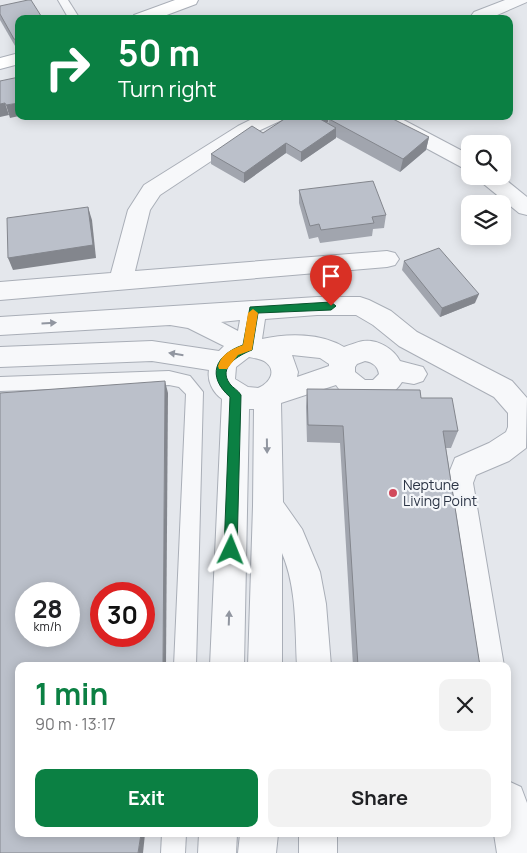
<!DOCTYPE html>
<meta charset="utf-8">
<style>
:root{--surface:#fff;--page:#f2f2f2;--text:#202124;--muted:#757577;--accent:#0b8043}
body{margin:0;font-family:Manrope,sans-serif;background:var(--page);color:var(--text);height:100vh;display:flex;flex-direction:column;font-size:19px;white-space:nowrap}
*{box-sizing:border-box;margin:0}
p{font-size:16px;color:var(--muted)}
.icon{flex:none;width:28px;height:28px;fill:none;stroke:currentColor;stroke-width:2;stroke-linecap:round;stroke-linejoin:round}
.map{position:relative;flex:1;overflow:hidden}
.sheet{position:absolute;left:15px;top:662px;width:496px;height:175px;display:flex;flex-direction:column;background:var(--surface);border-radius:10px;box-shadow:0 2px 12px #0003}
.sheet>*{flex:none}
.guide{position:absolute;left:15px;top:15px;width:498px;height:105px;border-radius:10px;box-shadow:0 2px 12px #0003;background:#0b8043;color:#fff;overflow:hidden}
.tools{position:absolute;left:461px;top:135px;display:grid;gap:10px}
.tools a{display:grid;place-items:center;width:50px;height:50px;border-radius:10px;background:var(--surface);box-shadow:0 2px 12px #0003;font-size:25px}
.speed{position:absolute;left:15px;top:582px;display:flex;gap:10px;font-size:25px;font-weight:700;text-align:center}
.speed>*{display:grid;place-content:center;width:65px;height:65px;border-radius:50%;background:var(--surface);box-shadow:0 2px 12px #0003;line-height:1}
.speed small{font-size:12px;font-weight:400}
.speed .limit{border:8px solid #d22;background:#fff;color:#111}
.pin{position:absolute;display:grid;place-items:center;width:42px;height:42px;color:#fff;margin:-51px -21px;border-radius:50% 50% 50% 0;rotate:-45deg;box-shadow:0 0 5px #0007}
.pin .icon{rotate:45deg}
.me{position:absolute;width:55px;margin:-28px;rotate:2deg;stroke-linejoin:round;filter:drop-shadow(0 0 4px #0008)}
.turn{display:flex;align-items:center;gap:18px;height:105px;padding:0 20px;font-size:22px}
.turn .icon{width:65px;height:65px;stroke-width:2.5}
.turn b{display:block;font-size:35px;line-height:42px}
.round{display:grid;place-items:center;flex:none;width:52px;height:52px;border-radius:10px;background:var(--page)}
.head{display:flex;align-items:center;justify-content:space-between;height:85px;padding:0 20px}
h1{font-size:30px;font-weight:700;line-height:38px;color:var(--accent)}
.button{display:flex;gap:10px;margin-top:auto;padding:10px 20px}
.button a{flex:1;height:58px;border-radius:10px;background:var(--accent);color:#fff;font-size:20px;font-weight:700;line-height:58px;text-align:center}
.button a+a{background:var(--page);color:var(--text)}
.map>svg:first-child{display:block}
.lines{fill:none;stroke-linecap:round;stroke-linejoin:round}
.lane-casing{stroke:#a9aeb7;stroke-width:2}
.street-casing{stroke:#a9aeb7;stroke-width:2}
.secondary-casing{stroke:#a9aeb7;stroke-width:2}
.lane{fill:#f7f8fa;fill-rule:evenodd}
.street{fill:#f7f8fa;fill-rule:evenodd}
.secondary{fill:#fff;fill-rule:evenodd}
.wall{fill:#a1a5ae}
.shaded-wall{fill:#83868d}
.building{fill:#bbc0ca;stroke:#83868d;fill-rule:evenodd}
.oneway{fill:#9196a0}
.route{fill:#0b8043;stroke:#07532c}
.slow{fill:#f59e0b}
.poi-dot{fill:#d1495b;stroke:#f4f6f9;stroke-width:2}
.labels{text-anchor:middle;stroke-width:4.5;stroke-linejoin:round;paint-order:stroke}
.poi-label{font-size:14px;fill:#2b3445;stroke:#f4f6f9;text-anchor:start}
</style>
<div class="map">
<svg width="527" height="853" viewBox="0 0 527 853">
<rect width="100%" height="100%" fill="#e4e7ec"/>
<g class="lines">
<g class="lane-casing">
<g id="lane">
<polygon points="58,0 68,0 80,19 69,19"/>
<polygon points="169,371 190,376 203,392 196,666 174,666 186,394 179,387 169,385 0,391 0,377"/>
<polygon points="162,834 186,834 185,853 161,853"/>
</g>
</g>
<g class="street-casing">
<g id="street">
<polygon points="505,0 527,0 527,2 488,19 473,19 471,16 474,12"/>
<polygon points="258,116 285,116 282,120 252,134 160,195 150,210 135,271 387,251 395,253 399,259 395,265 387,267 0,300 0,282 111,273 128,210 144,185 238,126"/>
<polygon points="371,116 396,116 470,155 470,170 463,168 374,120"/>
<polygon points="477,176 501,176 527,197 527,215 519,213 480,181"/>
<path d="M317,297H360L369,300L391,311L417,332L512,381L527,398L526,448L509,461L476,475L473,483L504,666H470L445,483L455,458L489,443L506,432L508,427V413L494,397L399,346L373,325L356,315H317L265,319L262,339C288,333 321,333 344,347C350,345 357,342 363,341C378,339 394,349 400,361L423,367L427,374L423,381L414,384L402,382C388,405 352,409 336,385L281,403L283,502L302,529L320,572L326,604L331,666H297C295,629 297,588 282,553V666H248L253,506L254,409H249L244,666H210L222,399C213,393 207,381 209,370L152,361L0,367V347L152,341L219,351L224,346L188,328L170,325L0,335V317ZM240,320L238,331L221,322ZM292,355L320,358L329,364V366L297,377L298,372ZM249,357C254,358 260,359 264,361C278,370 270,383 258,388L248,387L235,379L236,367ZM365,361C372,362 378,366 379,374L373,380H365L355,372V367L357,364Z"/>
<polygon points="508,781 521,787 527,803 527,853 497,853 494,834 508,834"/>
<polygon points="199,834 237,834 236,853 198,853"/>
<polygon points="240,834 278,834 276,853 238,853"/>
<rect x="299" y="834" width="38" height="19"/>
</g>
</g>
<g class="secondary-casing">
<g id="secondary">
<polygon points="175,0 198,0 196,4 156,19 132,19 134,15"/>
<polygon points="19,53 19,64 0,69 0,58"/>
</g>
</g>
<use href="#lane" class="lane"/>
<use href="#street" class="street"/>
<use href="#secondary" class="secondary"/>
</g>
<g class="wall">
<polygon points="0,6 19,19 19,51 18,51 0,20"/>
<polygon points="329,119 429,137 426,150 400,172 336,137 336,138 301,162 286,153 244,183 211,164 211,154 263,133 328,122 327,123 328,124"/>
<polygon points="299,190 386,215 384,228 373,229 372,236 320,243 318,237 309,239 299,203"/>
<polygon points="404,261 475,303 440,317 402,270"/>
<polygon points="307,389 421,398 458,431 451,448 446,448 480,666 353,666 340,443 307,442 306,407"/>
</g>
<g class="shaded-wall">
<polygon points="5,103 9,115 0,117 0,104"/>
<polygon points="19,103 19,116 10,118 6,105"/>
<polygon points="324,116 329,116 328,122 319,129 320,119"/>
<polygon points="336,128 336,138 301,162 301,152"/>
<polygon points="429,137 426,150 400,172 403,159"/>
<polygon points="286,143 286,153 244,183 244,173"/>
<polygon points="88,207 92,220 96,258 13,270 8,258"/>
<polygon points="479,294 475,303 440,317 442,308"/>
<polygon points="165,381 168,393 166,666 163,666"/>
<polygon points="141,834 145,834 143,853 138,853"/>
</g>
<g class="building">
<polygon points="28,0 31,0 43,19 19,19 19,47 17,45 17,40 14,39 0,14 0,6"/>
<polygon points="19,77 19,103 6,105 5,103 0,104 0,81"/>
<polygon points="289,116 324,116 320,119 336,128 301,152 286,143 244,173 211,154 252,126 263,133"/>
<polygon points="333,116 387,116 429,137 403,159 329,119"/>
<polygon points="373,181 386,215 372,217 374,223 321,230 319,224 310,226 299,190"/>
<polygon points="88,207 93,245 8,258 7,218"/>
<polygon points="439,248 479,294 442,308 404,261"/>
<path d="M165,381L163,666H19V834H141L138,853H0V393ZM26,594H69V636H26ZM101,594H144V636H101Z"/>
<polygon points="307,389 420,390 421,398 452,398 458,431 443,431 480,666 358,666 343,426 308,425"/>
</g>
<defs><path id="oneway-solid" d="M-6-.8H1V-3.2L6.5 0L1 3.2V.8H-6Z" transform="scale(1.25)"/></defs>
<g class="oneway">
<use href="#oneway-solid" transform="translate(49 323) rotate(-4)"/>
<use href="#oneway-solid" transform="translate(176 354) rotate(-171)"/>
<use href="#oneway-solid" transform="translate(267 446) rotate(89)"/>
<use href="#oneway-solid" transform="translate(229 618) rotate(-88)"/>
</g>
<path class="route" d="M331,302L336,306L331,310L258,313L252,350C239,355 217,367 230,384C233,388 238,390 241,395L237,550L235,554L231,556L226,554L224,550L230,397C206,376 215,355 243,345L250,307Z"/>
<path class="slow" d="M253,309L258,313L252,350L238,355L227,369H219L218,366C222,353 232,349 243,345L248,313Z"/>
<circle class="poi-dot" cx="393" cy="493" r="5"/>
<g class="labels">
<g class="poi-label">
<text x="403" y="490">Neptune<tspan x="403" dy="16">Living Point</tspan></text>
</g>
</g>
</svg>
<div class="tools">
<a><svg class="icon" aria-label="search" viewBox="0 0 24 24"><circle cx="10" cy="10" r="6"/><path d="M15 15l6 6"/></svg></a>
<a><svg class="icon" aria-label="layers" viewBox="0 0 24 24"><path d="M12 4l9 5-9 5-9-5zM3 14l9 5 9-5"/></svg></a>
</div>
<div class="speed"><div>28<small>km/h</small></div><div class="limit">30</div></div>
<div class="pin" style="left:331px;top:306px;background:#d93025"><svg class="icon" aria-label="arrive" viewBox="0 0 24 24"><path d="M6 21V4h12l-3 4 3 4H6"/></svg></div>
<svg class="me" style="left:231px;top:550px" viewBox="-20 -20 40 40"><path d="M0-17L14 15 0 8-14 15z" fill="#0b8043" stroke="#fff" stroke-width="4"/></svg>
<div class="guide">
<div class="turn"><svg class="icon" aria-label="right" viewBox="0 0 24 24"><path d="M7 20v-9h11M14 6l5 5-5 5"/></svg><div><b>50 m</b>Turn right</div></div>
</div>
<section class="sheet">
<div class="head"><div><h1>1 min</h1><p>90 m · 13:17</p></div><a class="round"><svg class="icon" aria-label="close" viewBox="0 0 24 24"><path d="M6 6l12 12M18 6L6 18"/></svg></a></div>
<div class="button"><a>Exit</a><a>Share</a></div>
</section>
</div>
